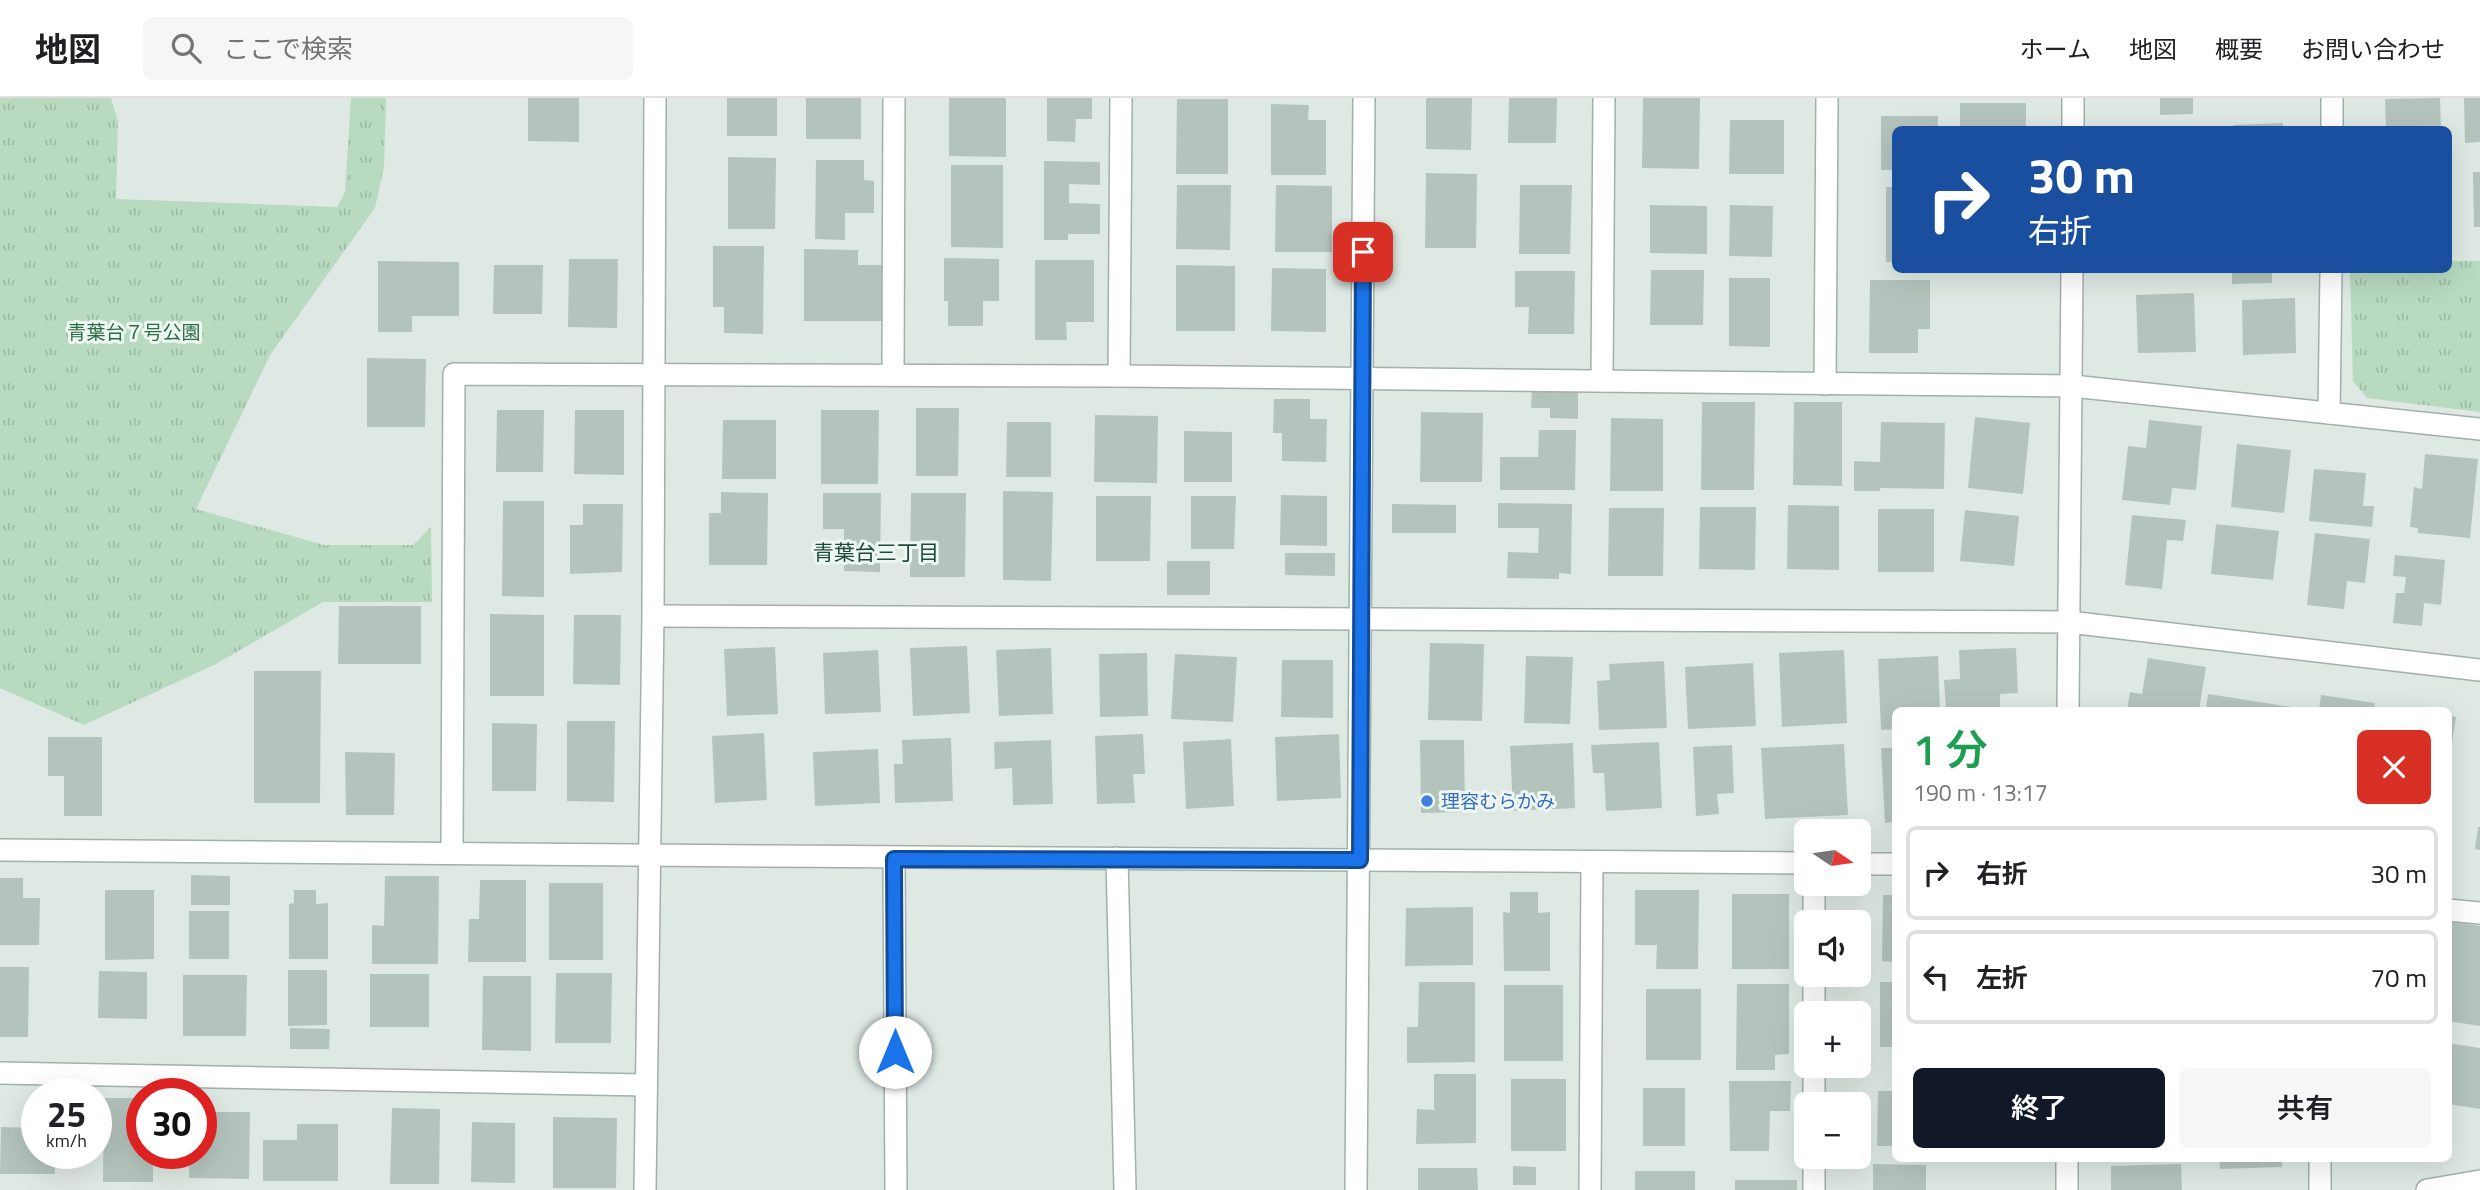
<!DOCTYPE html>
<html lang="ja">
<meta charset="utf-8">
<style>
:root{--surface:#fff;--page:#f6f6f6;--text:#202124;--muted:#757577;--line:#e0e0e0;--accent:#111827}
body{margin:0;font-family:"Titillium Web","Noto Sans JP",sans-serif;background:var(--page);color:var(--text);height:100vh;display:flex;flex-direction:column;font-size:26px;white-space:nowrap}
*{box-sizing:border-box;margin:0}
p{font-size:23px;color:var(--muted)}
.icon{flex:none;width:38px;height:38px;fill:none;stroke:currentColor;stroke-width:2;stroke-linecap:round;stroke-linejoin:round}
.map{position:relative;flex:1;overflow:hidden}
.sheet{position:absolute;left:1892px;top:609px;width:560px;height:455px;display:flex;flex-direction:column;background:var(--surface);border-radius:10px;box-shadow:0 7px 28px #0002}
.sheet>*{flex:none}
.hud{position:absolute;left:1892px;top:28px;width:560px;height:147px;border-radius:10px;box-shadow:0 7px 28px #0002;background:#1a4fa0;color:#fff;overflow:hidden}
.needle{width:46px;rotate:103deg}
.fabs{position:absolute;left:1794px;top:721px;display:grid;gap:14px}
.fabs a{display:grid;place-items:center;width:77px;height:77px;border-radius:10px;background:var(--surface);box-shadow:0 7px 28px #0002;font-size:35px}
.speed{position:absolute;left:21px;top:980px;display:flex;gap:14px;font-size:35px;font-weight:700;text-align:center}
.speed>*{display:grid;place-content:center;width:91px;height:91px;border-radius:50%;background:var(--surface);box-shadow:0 7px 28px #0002;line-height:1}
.speed small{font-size:18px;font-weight:400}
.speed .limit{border:10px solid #d22;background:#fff;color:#111}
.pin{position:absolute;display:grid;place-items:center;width:60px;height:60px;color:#fff;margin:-30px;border-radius:14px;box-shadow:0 4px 10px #0006}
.me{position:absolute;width:77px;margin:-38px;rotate:0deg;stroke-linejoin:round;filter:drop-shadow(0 0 5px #0008)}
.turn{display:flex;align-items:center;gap:24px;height:147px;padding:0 21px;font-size:32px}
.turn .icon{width:91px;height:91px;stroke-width:2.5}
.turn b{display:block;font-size:49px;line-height:60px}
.round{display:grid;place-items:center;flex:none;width:74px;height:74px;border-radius:10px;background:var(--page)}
.overview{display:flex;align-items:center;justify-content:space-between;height:119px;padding:0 21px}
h1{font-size:42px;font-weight:600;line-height:52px;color:#1e9e55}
.cta{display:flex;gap:14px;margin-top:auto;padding:14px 21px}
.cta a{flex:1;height:80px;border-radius:10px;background:var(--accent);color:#fff;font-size:28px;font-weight:600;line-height:80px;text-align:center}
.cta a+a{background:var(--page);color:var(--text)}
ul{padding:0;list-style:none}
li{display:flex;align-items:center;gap:21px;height:94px;margin:0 14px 10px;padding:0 7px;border:4px solid var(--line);border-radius:10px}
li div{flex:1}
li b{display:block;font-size:26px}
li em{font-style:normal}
header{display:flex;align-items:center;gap:42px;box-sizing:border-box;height:98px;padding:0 35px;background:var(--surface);border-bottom:2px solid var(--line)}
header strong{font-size:33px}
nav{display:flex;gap:38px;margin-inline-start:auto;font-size:24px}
.search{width:490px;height:63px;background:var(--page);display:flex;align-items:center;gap:18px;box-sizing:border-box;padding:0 24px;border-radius:10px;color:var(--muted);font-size:26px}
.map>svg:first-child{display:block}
.grass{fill:url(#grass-tufts)}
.building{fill:#b4c4bd}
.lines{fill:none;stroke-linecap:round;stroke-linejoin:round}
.minor-casing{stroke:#a1b0ab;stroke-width:24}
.tertiary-casing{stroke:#a1b0ab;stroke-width:24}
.minor{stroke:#fff;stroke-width:21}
.tertiary{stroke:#fff;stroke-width:21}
.route-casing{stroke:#114b97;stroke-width:18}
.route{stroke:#1a73e8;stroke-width:12}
.shop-dot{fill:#3f7fe0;stroke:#eef6f2;stroke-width:2.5}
.labels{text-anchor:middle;stroke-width:6;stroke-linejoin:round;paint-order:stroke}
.park-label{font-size:19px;fill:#2b6e44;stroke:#eef6f2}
.shop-label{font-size:19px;fill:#366cbe;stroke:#eef6f2;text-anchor:start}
.neighbourhood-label{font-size:21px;fill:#1d4a3e;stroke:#eef6f2}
</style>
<header>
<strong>地図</strong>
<div class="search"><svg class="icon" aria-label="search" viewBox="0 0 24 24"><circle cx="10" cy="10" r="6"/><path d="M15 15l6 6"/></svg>ここで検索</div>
<nav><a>ホーム</a><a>地図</a><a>概要</a><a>お問い合わせ</a></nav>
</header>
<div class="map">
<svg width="2480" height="1092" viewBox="0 0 2480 1092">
<defs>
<pattern id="grass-tufts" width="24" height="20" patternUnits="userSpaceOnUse" patternTransform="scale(1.75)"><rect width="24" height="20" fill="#b7dac0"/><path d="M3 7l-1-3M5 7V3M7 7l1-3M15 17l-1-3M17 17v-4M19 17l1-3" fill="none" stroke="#9dbca5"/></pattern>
</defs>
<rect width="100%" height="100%" fill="#dee9e4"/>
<g class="grass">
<polygon points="0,0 111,0 118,23 116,101 337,109 345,94 351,0 386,0 384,69 375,110 270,257 196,411 324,447 413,447 431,429 432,504 323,504 216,566 84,627 0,590"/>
<polygon points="2448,163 2480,163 2480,314 2367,300 2353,283 2350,172 2448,172"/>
</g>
<g class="building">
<polygon points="528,0 579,0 579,44 528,43"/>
<rect x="727" y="0" width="50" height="38"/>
<rect x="806" y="0" width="55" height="41"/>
<polygon points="949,0 1006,0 1006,59 949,58"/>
<polygon points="1047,0 1092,0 1092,21 1076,21 1075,44 1047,43"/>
<polygon points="1426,0 1472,0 1471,52 1426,51"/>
<polygon points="1509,0 1557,0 1556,45 1508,45"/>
<polygon points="1643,0 1700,0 1699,71 1642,70"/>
<polygon points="2160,0 2193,0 2193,16 2160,17"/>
<polygon points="2440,0 2441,32 2386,32 2385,1"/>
<polygon points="2464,0 2480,0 2480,44 2465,45"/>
<polygon points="1177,1 1228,1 1228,76 1176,76"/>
<rect x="1960" y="5" width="66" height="27"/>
<polygon points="1271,6 1309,7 1308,22 1326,22 1326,77 1271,77"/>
<polygon points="1881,18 1938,18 1938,32 1895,32 1895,72 1881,72"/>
<polygon points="1730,22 1784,22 1784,76 1729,76"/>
<polygon points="2283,25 2283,32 2233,32 2233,27"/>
<polygon points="728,59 776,60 775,131 728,131"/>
<polygon points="816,62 864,62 864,82 874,83 874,115 845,115 845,142 815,141"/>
<polygon points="1044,63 1100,64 1100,87 1069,86 1069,105 1100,106 1100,136 1068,136 1068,142 1044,142"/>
<polygon points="951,67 1003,67 1003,150 951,149"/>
<polygon points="2473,74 2480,74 2480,129 2474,129"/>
<polygon points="1426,75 1477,76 1476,150 1425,150"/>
<polygon points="1177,87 1231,87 1230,152 1176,151"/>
<polygon points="1276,87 1332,88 1332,154 1275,154"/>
<polygon points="1520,87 1572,87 1570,156 1519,156"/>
<rect x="1886" y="89" width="9" height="75"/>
<polygon points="1650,107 1707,108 1707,156 1650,155"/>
<polygon points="1730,107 1773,108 1772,159 1729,158"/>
<polygon points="713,148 764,148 763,236 724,235 724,209 713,209"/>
<polygon points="804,151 858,152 858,167 882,167 882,223 804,223"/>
<polygon points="944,160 999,161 999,203 983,203 983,228 948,228 948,203 944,203"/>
<polygon points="569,161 618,161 617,230 568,229"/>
<polygon points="1035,162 1094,162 1094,224 1066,224 1067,242 1035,242"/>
<polygon points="378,163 459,164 459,218 412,218 412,234 378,234"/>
<polygon points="494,167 543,167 542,216 493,216"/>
<polygon points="1176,167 1235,168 1235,233 1176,233"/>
<polygon points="1272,170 1326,171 1326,234 1271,233"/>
<polygon points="1651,172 1704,172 1703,227 1650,227"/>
<polygon points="2232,172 2272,172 2272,185 2232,186"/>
<polygon points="1515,173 1575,173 1574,236 1528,236 1529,209 1515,209"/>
<polygon points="1729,180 1770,180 1770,249 1729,248"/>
<polygon points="1870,182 1930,182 1930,231 1918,231 1918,255 1869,255"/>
<polygon points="2194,195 2196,254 2138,255 2136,197"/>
<polygon points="2295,200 2296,255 2243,257 2242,202"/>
<polygon points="367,260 426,261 425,329 367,329"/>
<polygon points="1532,293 1578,293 1578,321 1550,320 1550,310 1531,310"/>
<polygon points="1274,301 1310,301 1310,321 1327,321 1326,364 1282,363 1282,335 1273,335"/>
<polygon points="1702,304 1755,304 1754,392 1701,392"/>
<polygon points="1794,304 1842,304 1842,388 1793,387"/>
<polygon points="916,310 959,310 958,378 916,378"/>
<polygon points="497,312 544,312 543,374 496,374"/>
<polygon points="575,312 624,312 624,377 574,376"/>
<polygon points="821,312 879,312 878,386 821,386"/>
<polygon points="1421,314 1483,315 1482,384 1420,384"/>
<polygon points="1095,317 1158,318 1157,385 1094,384"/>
<polygon points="1975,319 2030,325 2023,396 1968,390"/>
<polygon points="1611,320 1663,321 1663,393 1610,393"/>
<polygon points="723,322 776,322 776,381 722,381"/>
<polygon points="2149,322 2202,328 2196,392 2172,390 2170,407 2122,402 2128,348 2146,350"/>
<polygon points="1007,324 1051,324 1051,379 1006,379"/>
<polygon points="1881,324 1945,325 1944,391 1880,390 1880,393 1854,393 1854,363 1880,364"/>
<polygon points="1539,332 1576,332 1575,392 1500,392 1500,359 1538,359"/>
<polygon points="1184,333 1232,334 1232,384 1184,384"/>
<polygon points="2237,346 2291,352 2284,415 2231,409"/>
<polygon points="2425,356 2478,361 2470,440 2418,435 2418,430 2410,429 2414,389 2422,391"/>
<polygon points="2314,371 2366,375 2363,408 2374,408 2372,429 2309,423"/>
<polygon points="1003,393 1053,394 1051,483 1003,482"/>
<polygon points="721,394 768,395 767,467 709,467 709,415 721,415"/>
<polygon points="823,395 881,395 880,474 844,473 844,431 823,431"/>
<polygon points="911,395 966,395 965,479 910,479"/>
<polygon points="1281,397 1327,398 1327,448 1280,447"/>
<polygon points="1096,398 1151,398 1150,463 1096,463"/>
<polygon points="1191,398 1236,398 1234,451 1191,451"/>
<polygon points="503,403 544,403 544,499 502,498"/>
<polygon points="1498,405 1572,406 1571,476 1559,475 1559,481 1507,480 1508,454 1538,455 1539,430 1498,430"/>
<polygon points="583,406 623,406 622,474 570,476 570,427 583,427"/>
<polygon points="1392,406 1456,407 1456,435 1392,435"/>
<polygon points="1788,407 1839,408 1839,472 1787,471"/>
<polygon points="1700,409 1756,409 1755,472 1699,471"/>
<polygon points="1609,410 1664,410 1663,478 1608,478"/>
<rect x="1878" y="411" width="56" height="63"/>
<polygon points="1965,412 2019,418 2014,468 1960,463"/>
<polygon points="2132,417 2186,422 2183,443 2167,442 2162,491 2125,487"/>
<polygon points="2216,426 2279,433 2273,482 2211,476"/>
<polygon points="2315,435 2370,441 2365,485 2347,483 2344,511 2307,507"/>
<polygon points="1285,455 1335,455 1335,478 1285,477"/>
<polygon points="2395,457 2445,462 2441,507 2424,505 2422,528 2393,525 2396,495 2404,495 2406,479 2393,478"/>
<rect x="1167" y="463" width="43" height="34"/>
<polygon points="339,508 421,508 421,566 338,566"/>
<polygon points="490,516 544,517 544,598 490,598"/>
<polygon points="574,517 621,517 620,587 573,586"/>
<polygon points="1430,545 1484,546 1482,623 1428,622"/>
<polygon points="967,548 970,615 913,618 910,550"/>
<polygon points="775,549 778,616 727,618 724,551"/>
<polygon points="1051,550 1053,616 999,618 996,552"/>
<polygon points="2016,550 2018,595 2000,596 2000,612 1946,612 1944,582 1960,581 1959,552"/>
<polygon points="878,552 881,614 825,616 823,555"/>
<polygon points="1844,552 1847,625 1782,629 1779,555"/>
<polygon points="1147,555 1148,618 1100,619 1099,556"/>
<polygon points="1175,556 1237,559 1233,624 1171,621"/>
<polygon points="1526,558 1573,559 1570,626 1524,625"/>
<polygon points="1938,558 1940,612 1895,612 1895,631 1881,632 1878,561"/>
<polygon points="2148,560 2206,569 2199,612 2127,612 2130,594 2142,596"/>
<polygon points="1282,562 1333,562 1333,620 1281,619"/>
<polygon points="1664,563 1667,630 1599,632 1597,583 1610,582 1609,566"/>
<polygon points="1753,565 1756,628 1688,631 1685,569"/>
<polygon points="254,573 321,573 320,705 254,705"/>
<polygon points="2208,596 2292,609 2292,612 2206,612"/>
<polygon points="2321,597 2375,605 2374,612 2319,612"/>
<polygon points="2448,617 2456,619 2450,658 2448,658"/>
<polygon points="567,623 615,623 614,704 567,703"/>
<polygon points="492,625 537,626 536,693 492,693"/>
<polygon points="764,635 767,702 715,705 712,638"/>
<polygon points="1143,636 1145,676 1133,676 1135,705 1097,706 1095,638"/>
<polygon points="1339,636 1341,700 1277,703 1275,639"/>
<polygon points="48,639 102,639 102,718 64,718 64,678 48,678"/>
<polygon points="951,640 953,703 895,705 894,666 903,666 902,642"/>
<polygon points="1231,641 1234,708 1186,711 1183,644"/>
<polygon points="1051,642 1053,706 1013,707 1012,670 995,671 994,644"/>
<polygon points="1420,642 1464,642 1465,714 1421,715"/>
<polygon points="1659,644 1662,710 1606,713 1604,675 1593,675 1591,647"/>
<polygon points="1573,645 1575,710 1513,713 1510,648"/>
<polygon points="1844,646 1848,717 1765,721 1761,650"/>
<polygon points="1732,647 1734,695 1717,696 1719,716 1696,718 1693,649"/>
<polygon points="1881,650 1895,650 1895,724 1885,725"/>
<polygon points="878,651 880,705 815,708 813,654"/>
<polygon points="345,654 395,655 394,717 346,717"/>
<polygon points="2478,729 2480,729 2480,752 2475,751"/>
<polygon points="191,777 230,778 230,807 191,807"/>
<polygon points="385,778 439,778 438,866 372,866 372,827 384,828"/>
<polygon points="0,780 23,780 23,800 40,800 39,847 0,847"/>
<polygon points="480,782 526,782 526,864 468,864 469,821 479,821"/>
<rect x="549" y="785" width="54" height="77"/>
<polygon points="105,792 154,792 154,861 105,862"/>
<polygon points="294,792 316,792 316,806 328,805 328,861 289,861 289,806 294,805"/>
<polygon points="1635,792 1699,792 1698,871 1656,871 1657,847 1635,847"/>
<polygon points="1510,794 1538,794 1538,815 1550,814 1550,873 1504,873 1503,814 1510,815"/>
<rect x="1732" y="796" width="57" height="75"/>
<polygon points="1883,797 1895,797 1895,864 1882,863"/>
<polygon points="1473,809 1473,867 1405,868 1406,810"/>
<rect x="189" y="813" width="40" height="48"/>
<polygon points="2451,824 2480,828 2480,928 2448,923 2448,841"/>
<polygon points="0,869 29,869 28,939 0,939"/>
<polygon points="288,872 327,872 327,927 288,928"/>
<polygon points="99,873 147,874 147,921 98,920"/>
<polygon points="556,875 612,875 611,945 555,945"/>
<rect x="370" y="876" width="59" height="53"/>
<polygon points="183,877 247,877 246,938 183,938"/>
<polygon points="483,878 531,878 531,953 482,952"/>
<polygon points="1419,884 1475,884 1475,964 1407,965 1407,929 1418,929"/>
<rect x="1880" y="884" width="15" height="65"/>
<polygon points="1737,886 1789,886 1789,956 1775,957 1775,972 1736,972"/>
<rect x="1504" y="887" width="59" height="76"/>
<rect x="1646" y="891" width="55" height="71"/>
<polygon points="290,930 330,931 329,951 290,951"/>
<polygon points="2448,945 2480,950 2480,1011 2448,1006"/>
<polygon points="1434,976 1476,976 1476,1045 1416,1046 1417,1011 1434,1012"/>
<rect x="1511" y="981" width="55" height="72"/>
<polygon points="1729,983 1791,983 1790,1013 1770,1013 1769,1053 1730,1053"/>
<rect x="1643" y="990" width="42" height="58"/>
<polygon points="1878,993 1895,993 1895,1048 1877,1048"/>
<polygon points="104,1000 142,1000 142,1055 153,1055 153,1084 103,1084"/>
<polygon points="392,1010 440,1011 439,1086 390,1086"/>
<polygon points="201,1014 250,1014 249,1081 189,1080 189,1055 201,1055"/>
<polygon points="553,1019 617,1020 616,1090 553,1090"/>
<polygon points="472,1024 515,1025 515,1085 471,1084"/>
<polygon points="297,1026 338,1026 338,1083 263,1083 263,1042 297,1042"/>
<polygon points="1,1029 37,1030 37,1055 55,1055 55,1076 0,1076"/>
<polygon points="2219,1060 2282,1060 2282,1069 2220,1071"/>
<polygon points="1873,1066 1926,1067 1926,1092 1873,1092"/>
<polygon points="2181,1066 2182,1092 2111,1092 2111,1068"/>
<polygon points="1513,1068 1536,1069 1536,1087 1513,1087"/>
<polygon points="1418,1070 1477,1070 1478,1092 1418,1092"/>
<rect x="1635" y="1073" width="60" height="19"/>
<rect x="1735" y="1082" width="62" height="10"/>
</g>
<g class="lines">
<g class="minor-casing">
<g id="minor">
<polyline points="2332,32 2332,0"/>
<polyline points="893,277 894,0"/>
<polyline points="1119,278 1121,0"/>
<polyline points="1602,283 1604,0"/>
<polyline points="1825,286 1827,0"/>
<polyline points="2329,315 2331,172"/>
<polyline points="653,518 2069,524 2480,572"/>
<path d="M0,752C602,754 1204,765 1806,765"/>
<polyline points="452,754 454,276 1119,278 2072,288 2480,331"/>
<polyline points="1117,760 1125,1092"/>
<polyline points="894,761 896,1092"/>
<polyline points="1858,766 1895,766"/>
<polyline points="2448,812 2480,815"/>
<polyline points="1814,824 1814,786"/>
<polyline points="1814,915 1814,877"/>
<polyline points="0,975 646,987"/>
<polyline points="1814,1006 1814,968"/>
<polyline points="2320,1060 2320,1092"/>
<polyline points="645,1092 653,518 655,0"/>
<polyline points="1356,1092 1364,0"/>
<polyline points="1590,1092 1592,765"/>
<polyline points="1814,1092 1814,1059"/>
<polyline points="2427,1092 2480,1083"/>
</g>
</g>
<g class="tertiary-casing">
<g id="tertiary">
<polyline points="2073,32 2073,0"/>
<polyline points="2068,612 2072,172"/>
<polyline points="2067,1092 2067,1060"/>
</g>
</g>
<use href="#minor" class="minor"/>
<use href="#tertiary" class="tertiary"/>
</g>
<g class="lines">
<g class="route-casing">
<polyline id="route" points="895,954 894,761 1360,762 1363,154"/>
</g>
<use href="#route" class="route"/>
</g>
<circle class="shop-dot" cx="1427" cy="703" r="7"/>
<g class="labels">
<g class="park-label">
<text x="134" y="241">青葉台７号公園</text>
</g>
<g class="shop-label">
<text x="1441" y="710">理容むらかみ</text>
</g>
<g class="neighbourhood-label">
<text x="876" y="462">青葉台三丁目</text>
</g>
</g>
</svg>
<div class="fabs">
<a><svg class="needle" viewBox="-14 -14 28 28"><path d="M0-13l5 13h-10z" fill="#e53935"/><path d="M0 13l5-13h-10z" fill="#757577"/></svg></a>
<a><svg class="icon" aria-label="sound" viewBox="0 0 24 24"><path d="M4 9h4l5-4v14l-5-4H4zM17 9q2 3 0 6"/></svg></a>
<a>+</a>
<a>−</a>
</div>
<div class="speed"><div>25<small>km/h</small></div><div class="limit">30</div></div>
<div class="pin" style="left:1363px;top:154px;background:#d93025"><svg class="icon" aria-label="arrive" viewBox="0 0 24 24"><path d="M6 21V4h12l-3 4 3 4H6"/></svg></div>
<svg class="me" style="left:895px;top:954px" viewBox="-20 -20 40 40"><circle r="19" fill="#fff"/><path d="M0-13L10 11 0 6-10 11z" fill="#1a73e8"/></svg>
<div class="hud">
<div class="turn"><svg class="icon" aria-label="right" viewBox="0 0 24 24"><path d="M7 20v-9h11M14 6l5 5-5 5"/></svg><div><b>30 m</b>右折</div></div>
</div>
<section class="sheet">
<div class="overview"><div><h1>1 分</h1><p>190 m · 13:17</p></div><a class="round" style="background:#d93025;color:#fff"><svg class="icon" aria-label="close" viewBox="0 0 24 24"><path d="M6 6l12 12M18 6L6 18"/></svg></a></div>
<ul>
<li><svg class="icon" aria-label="right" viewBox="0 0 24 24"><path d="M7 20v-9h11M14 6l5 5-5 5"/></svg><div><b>右折</b></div><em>30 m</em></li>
<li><svg class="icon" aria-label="left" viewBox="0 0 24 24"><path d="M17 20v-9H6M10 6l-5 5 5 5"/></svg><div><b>左折</b></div><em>70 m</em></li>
</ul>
<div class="cta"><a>終了</a><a>共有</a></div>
</section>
</div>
